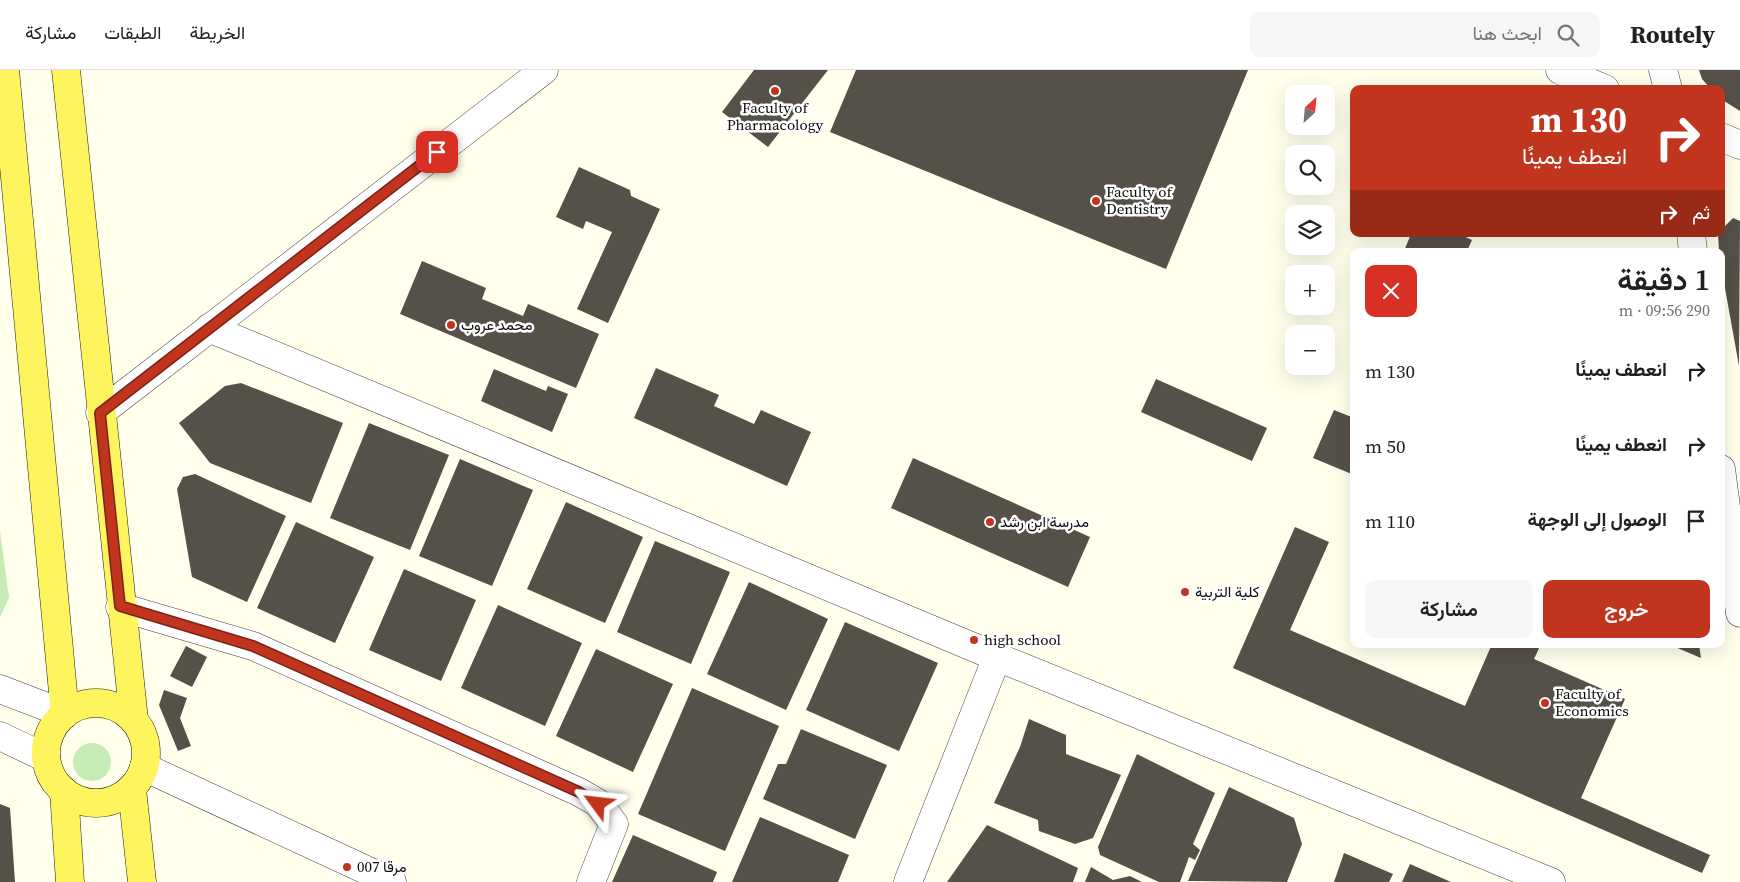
<!DOCTYPE html>
<html lang="ar">
<meta charset="utf-8">
<style>
:root{--surface:#fff;--page:#f6f6f6;--text:#202124;--muted:#757577;--line:#e0e0e0;--accent:#c1351f}
body{margin:0;font-family:"Source Serif 4",Vazirmatn,serif;background:var(--page);color:var(--text);direction:rtl;height:100vh;display:flex;flex-direction:column;font-size:19px;white-space:nowrap}
*{box-sizing:border-box;margin:0}
p{font-size:16px;color:var(--muted)}
.icon{flex:none;width:28px;height:28px;fill:none;stroke:currentColor;stroke-width:2;stroke-linecap:round;stroke-linejoin:round}
.map{position:relative;flex:1;overflow:hidden;direction:ltr}
.sheet{position:absolute;left:1350px;top:178px;width:375px;height:400px;display:flex;flex-direction:column;background:var(--surface);border-radius:10px;box-shadow:0 5px 20px #0002;direction:rtl}
.sheet>*{flex:none}
.hud{position:absolute;left:1350px;top:15px;width:375px;height:152px;border-radius:10px;box-shadow:0 5px 20px #0002;direction:rtl;background:#c1351f;color:#fff;overflow:hidden}
.needle{width:32px;rotate:26deg}
.fabs{position:absolute;left:1285px;top:15px;display:grid;gap:10px}
.fabs a{display:grid;place-items:center;width:50px;height:50px;border-radius:10px;background:var(--surface);box-shadow:0 5px 20px #0002;font-size:25px}
.pin{position:absolute;display:grid;place-items:center;width:42px;height:42px;color:#fff;margin:-21px;border-radius:10px;box-shadow:0 2px 8px #0006}
.me{position:absolute;width:55px;margin:-28px;rotate:300deg;stroke-linejoin:round;filter:drop-shadow(0 0 4px #0008)}
.turn{display:flex;align-items:center;gap:18px;height:105px;padding:0 15px;font-size:22px}
.turn .icon{width:65px;height:65px;stroke-width:2.5}
.turn b{display:block;font-size:35px;line-height:42px}
.then{display:flex;align-items:center;height:48px;padding:0 15px;background:#0003;gap:10px;font-size:19px}
.round{display:grid;place-items:center;flex:none;width:52px;height:52px;border-radius:10px;background:var(--page)}
.summary{display:flex;align-items:center;justify-content:space-between;height:85px;padding:0 15px}
h1{font-size:30px;font-weight:600;line-height:38px}
.button{display:flex;gap:10px;margin-top:auto;padding:10px 15px}
.button a{flex:1;height:58px;border-radius:10px;background:var(--accent);color:#fff;font-size:20px;font-weight:600;line-height:58px;text-align:center}
.button a+a{background:var(--page);color:var(--text)}
ul{padding:0;list-style:none}
li{display:flex;align-items:center;gap:15px;height:75px;padding:0 15px}
li div{flex:1}
li b{display:block;font-size:19px}
li em{font-style:normal}
header{display:flex;align-items:center;gap:30px;box-sizing:border-box;height:70px;padding:0 25px;background:var(--surface);border-bottom:1px solid var(--line)}
header strong{font-size:24px}
nav{display:flex;gap:28px;margin-inline-start:auto;font-size:18px}
.search{width:350px;height:45px;background:var(--page);display:flex;align-items:center;gap:12px;box-sizing:border-box;padding:0 18px;border-radius:10px;color:var(--muted);font-size:19px}
.map>svg:first-child{display:block}
.green{fill:#c6ebb4}
.building{fill:#555048}
.lines{fill:none;stroke-linecap:round;stroke-linejoin:round}
.minor-casing{stroke:#3f3f3f;stroke-width:29}
.major-casing{stroke:#1d1d1d;stroke-width:29}
.minor{stroke:#fff;stroke-width:28}
.major{stroke:#fef45d;stroke-width:28}
.route-casing{stroke:#7d2214;stroke-width:12}
.route{stroke:#c1351f;stroke-width:9}
.poi-dot{fill:#c1351f;stroke:#fff;stroke-width:2}
.labels{text-anchor:middle;stroke-width:5;stroke-linejoin:round;paint-order:stroke}
.poi-label{font-size:15px;fill:#0c0c0c;stroke:#fff;text-anchor:start}
</style>
<header>
<strong>Routely</strong>
<div class="search"><svg class="icon" aria-label="search" viewBox="0 0 24 24"><circle cx="10" cy="10" r="6"/><path d="M15 15l6 6"/></svg>ابحث هنا</div>
<nav><a>الخريطة</a><a>الطبقات</a><a>مشاركة</a></nav>
</header>
<div class="map">
<svg width="1740" height="812" viewBox="0 0 1740 812">
<rect width="100%" height="100%" fill="#ffffec"/>
<g class="green">
<polygon points="0,461 9,528 0,547"/>
<circle cx="92" cy="692" r="19"/>
</g>
<g class="building">
<polygon points="754,0 828,0 768,77 722,42"/>
<polygon points="856,0 1248,0 1166,199 830,62"/>
<polygon points="1699,0 1740,0 1740,41 1721,29 1721,19 1711,19 1702,9"/>
<polygon points="579,97 630,120 631,126 660,139 608,253 577,239 612,162 586,151 583,159 556,147"/>
<polygon points="1733,148 1740,151 1739,296 1721,196 1721,181 1719,181 1718,164 1721,164 1721,160"/>
<polygon points="1411,164 1459,164 1472,170 1467,181 1404,181"/>
<polygon points="422,191 486,218 482,229 523,246 528,234 599,264 576,318 400,244"/>
<polygon points="656,298 719,325 714,336 754,354 761,340 811,362 787,416 634,348"/>
<polygon points="494,299 546,321 548,316 568,324 552,362 481,331"/>
<polygon points="1156,309 1267,358 1252,391 1141,342"/>
<polygon points="241,313 343,353 311,433 210,393 179,353 225,316"/>
<polygon points="1334,340 1354,348 1354,405 1313,388"/>
<polygon points="369,353 449,385 410,480 330,448"/>
<polygon points="913,388 1090,467 1068,517 891,438"/>
<polygon points="460,389 533,420 492,516 419,486"/>
<polygon points="195,404 286,446 247,532 192,507 177,419 183,407"/>
<polygon points="566,432 643,467 605,553 527,519"/>
<polygon points="296,452 374,487 335,573 257,538"/>
<polygon points="1295,457 1329,472 1290,560 1465,636 1492,574 1541,574 1534,589 1625,629 1581,728 1710,785 1702,803 1233,598"/>
<polygon points="655,471 730,502 691,594 617,562"/>
<polygon points="404,499 476,530 441,611 369,580"/>
<polygon points="749,512 828,549 786,640 707,604"/>
<polygon points="498,535 582,573 545,656 461,618"/>
<polygon points="845,552 938,593 899,681 806,640"/>
<polygon points="1668,574 1699,574 1701,588"/>
<polygon points="186,576 207,587 192,617 170,606"/>
<polygon points="596,579 673,614 633,702 556,666"/>
<polygon points="692,618 779,656 725,781 638,744"/>
<polygon points="164,620 187,628 180,648 191,676 178,681 159,635"/>
<polygon points="1029,649 1066,665 1066,684 1121,705 1093,768 1075,774 1039,761 1038,750 994,733 1020,677"/>
<polygon points="801,659 887,695 855,769 763,729 778,694 786,694"/>
<polygon points="1137,684 1215,723 1193,774 1200,780 1195,790 1189,787 1180,812 1159,812 1100,785 1098,777"/>
<polygon points="1229,717 1294,748 1302,774 1287,812 1188,811"/>
<polygon points="0,734 10,738 15,812 0,812"/>
<polygon points="760,747 849,785 838,812 732,812"/>
<polygon points="987,755 1078,798 1073,812 947,812"/>
<polygon points="633,765 717,802 713,812 612,812"/>
<polygon points="1344,783 1393,804 1389,812 1334,812"/>
<polygon points="1410,794 1451,812 1402,812"/>
<polygon points="1091,797 1113,810 1130,806 1142,812 1085,812"/>
</g>
<g class="lines">
<g class="minor-casing">
<g id="minor">
<polyline points="1560,0 1605,19"/>
<polyline points="1663,0 1668,19"/>
<polyline points="1721,67 1740,75"/>
<polyline points="1691,164 1693,181"/>
<polyline points="209,258 997,587 1551,812"/>
<polyline points="100,343 544,0"/>
<polyline points="1721,399 1740,543"/>
<polyline points="120,537 253,576 579,722 598,733 614,754 591,812"/>
<polyline points="0,619 65,644"/>
<polyline points="0,666 46,688"/>
<polyline points="144,697 392,812"/>
<polyline points="908,812 997,587"/>
</g>
</g>
<g class="major-casing">
<g id="major">
<polyline points="5,0 65,644"/>
<polyline points="66,0 134,650"/>
<circle cx="96" cy="683" r="50"/>
<polyline points="132,719 142,812"/>
<polyline points="64,721 70,812"/>
</g>
</g>
<use href="#minor" class="minor"/>
<use href="#major" class="major"/>
</g>
<g class="lines">
<g class="route-casing">
<polyline id="route" points="437,82 100,343 120,536 253,576 579,722 598,734"/>
</g>
<use href="#route" class="route"/>
</g>
<g class="poi-dot">
<circle cx="775" cy="21" r="5"/>
<circle cx="1096" cy="131" r="5"/>
<circle cx="451" cy="255" r="5"/>
<circle cx="990" cy="452" r="5"/>
<circle cx="1185" cy="522" r="5"/>
<circle cx="974" cy="570" r="5"/>
<circle cx="1545" cy="633" r="5"/>
<circle cx="347" cy="797" r="5"/>
</g>
<g class="labels">
<g class="poi-label">
<text x="775" y="43" text-anchor="middle">Faculty of<tspan x="775" dy="17">Pharmacology</tspan></text>
<text x="1106" y="127">Faculty of<tspan x="1106" dy="17">Dentistry</tspan></text>
<text x="461" y="260">محمد عروب</text>
<text x="1000" y="457">مدرسة ابن رشد</text>
<text x="1195" y="527">كلية التربية</text>
<text x="984" y="575">high school</text>
<text x="1555" y="629">Faculty of<tspan x="1555" dy="17">Economics</tspan></text>
<text x="357" y="802">مرقا 007</text>
</g>
</g>
</svg>
<div class="fabs">
<a><svg class="needle" viewBox="-14 -14 28 28"><path d="M0-13l5 13h-10z" fill="#e53935"/><path d="M0 13l5-13h-10z" fill="#757577"/></svg></a>
<a><svg class="icon" aria-label="search" viewBox="0 0 24 24"><circle cx="10" cy="10" r="6"/><path d="M15 15l6 6"/></svg></a>
<a><svg class="icon" aria-label="layers" viewBox="0 0 24 24"><path d="M12 4l9 5-9 5-9-5zM3 14l9 5 9-5"/></svg></a>
<a>+</a>
<a>−</a>
</div>
<div class="pin" style="left:437px;top:82px;background:#d93025"><svg class="icon" aria-label="arrive" viewBox="0 0 24 24"><path d="M6 21V4h12l-3 4 3 4H6"/></svg></div>
<svg class="me" style="left:598px;top:734px" viewBox="-20 -20 40 40"><path d="M0-17L14 15 0 8-14 15z" fill="#c1351f" stroke="#fff" stroke-width="4"/></svg>
<div class="hud">
<div class="turn"><svg class="icon" aria-label="right" viewBox="0 0 24 24"><path d="M7 20v-9h11M14 6l5 5-5 5"/></svg><div><b>130 m</b>انعطف يمينًا</div></div>
<div class="then">ثم<svg class="icon" aria-label="right" viewBox="0 0 24 24"><path d="M7 20v-9h11M14 6l5 5-5 5"/></svg></div>
</div>
<section class="sheet">
<div class="summary"><div><h1>1 دقيقة</h1><p>290 m · 09:56</p></div><a class="round" style="background:#d93025;color:#fff"><svg class="icon" aria-label="close" viewBox="0 0 24 24"><path d="M6 6l12 12M18 6L6 18"/></svg></a></div>
<ul>
<li><svg class="icon" aria-label="right" viewBox="0 0 24 24"><path d="M7 20v-9h11M14 6l5 5-5 5"/></svg><div><b>انعطف يمينًا</b></div><em>130 m</em></li>
<li><svg class="icon" aria-label="right" viewBox="0 0 24 24"><path d="M7 20v-9h11M14 6l5 5-5 5"/></svg><div><b>انعطف يمينًا</b></div><em>50 m</em></li>
<li><svg class="icon" aria-label="arrive" viewBox="0 0 24 24"><path d="M6 21V4h12l-3 4 3 4H6"/></svg><div><b>الوصول إلى الوجهة</b></div><em>110 m</em></li>
</ul>
<div class="button"><a>خروج</a><a>مشاركة</a></div>
</section>
</div>
